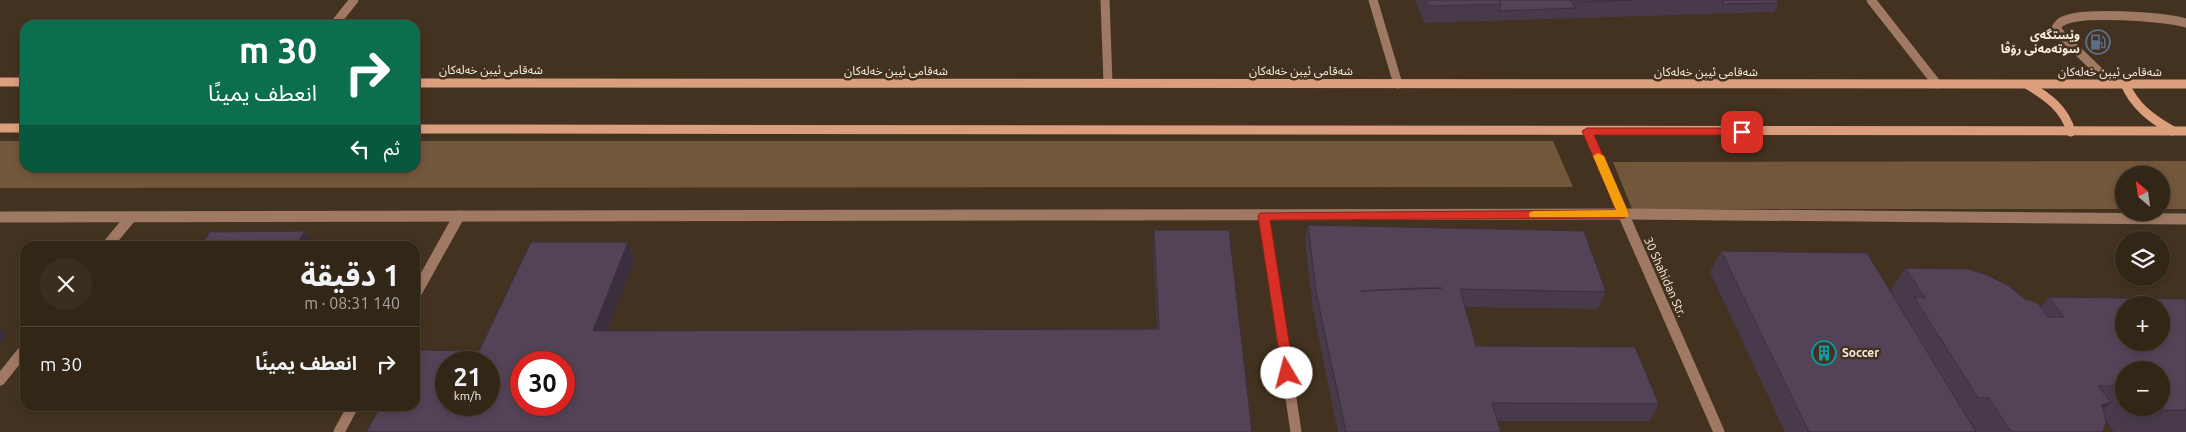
<!DOCTYPE html>
<html lang="ar">
<meta charset="utf-8">
<style>
:root{--surface:#322617;--page:#3a2e20;--text:#f1f3f6;--muted:#a8a5a1;--line:#4d4336}
body{margin:0;font-family:Ubuntu,"Noto Sans Arabic",sans-serif;background:var(--page);color:var(--text);direction:rtl;height:100vh;display:flex;flex-direction:column;font-size:19px;white-space:nowrap}
*{box-sizing:border-box;margin:0}
p{font-size:16px;color:var(--muted)}
.icon{flex:none;width:28px;height:28px;fill:none;stroke:currentColor;stroke-width:2;stroke-linecap:round;stroke-linejoin:round}
.map{position:relative;flex:1;overflow:hidden;direction:ltr}
.panel{position:absolute;left:20px;top:241px;width:400px;height:170px;display:flex;flex-direction:column;background:var(--surface);border-radius:15px;box-shadow:0 2px 8px #0003,0 0 0 1px var(--line);direction:rtl}
.panel>*{flex:none}
.hud{position:absolute;left:20px;top:20px;width:400px;height:152px;border-radius:15px;box-shadow:0 2px 8px #0003,0 0 0 1px var(--line);direction:rtl;background:#0b6e4f;color:#fff;overflow:hidden}
.needle{width:32px;rotate:331deg}
.fabs{position:absolute;left:2115px;top:166px;display:grid;gap:10px}
.fabs a{display:grid;place-items:center;width:55px;height:55px;border-radius:50%;background:var(--surface);box-shadow:0 2px 8px #0003,0 0 0 1px var(--line);font-size:25px}
.speed{position:absolute;left:435px;top:351px;display:flex;gap:10px;font-size:25px;font-weight:700;text-align:center}
.speed>*{display:grid;place-content:center;width:65px;height:65px;border-radius:50%;background:var(--surface);box-shadow:0 2px 8px #0003,0 0 0 1px var(--line);line-height:1}
.speed small{font-size:12px;font-weight:400}
.speed .limit{border:8px solid #d22;background:#fff;color:#111}
.pin{position:absolute;display:grid;place-items:center;width:42px;height:42px;color:#fff;margin:-21px;border-radius:10px;box-shadow:0 2px 8px #0006}
.me{position:absolute;width:55px;margin:-28px;rotate:352deg;stroke-linejoin:round;filter:drop-shadow(0 0 4px #0008)}
.turn{display:flex;align-items:center;gap:18px;height:105px;padding:0 20px;font-size:22px}
.turn .icon{width:65px;height:65px;stroke-width:2.5}
.turn b{display:block;font-size:35px;line-height:42px}
.then{display:flex;align-items:center;height:48px;padding:0 20px;background:#0003;gap:10px;font-size:19px}
.round{display:grid;place-items:center;flex:none;width:52px;height:52px;border-radius:26px;background:var(--page)}
.headline{display:flex;align-items:center;justify-content:space-between;height:85px;padding:0 20px}
h1{font-size:30px;font-weight:700;line-height:38px}
ul{padding:0;list-style:none}
li{display:flex;align-items:center;gap:15px;height:75px;padding:0 20px;border-top:1px solid var(--line)}
li div{flex:1}
li b{display:block;font-size:19px}
li em{font-style:normal}
.map>svg:first-child{display:block}
.green{fill:#72573b}
.lines{fill:none;stroke-linecap:round;stroke-linejoin:round}
.lane{stroke:#a07964;stroke-width:9}
.street-far1{stroke:#a07964;stroke-width:9}
.street{stroke:#a07964;stroke-width:11}
.secondary{stroke:#dc9f7d;stroke-width:9}
.wall{fill:#483a4b;fill-rule:evenodd}
.shaded-wall{fill:#3b2f3d}
.building{fill:#544357;stroke:#3b2f3d;fill-rule:evenodd}
.route{fill:#d93025;stroke:#8d1f18}
.slow{fill:#f59e0b}
.labels{text-anchor:middle;stroke-width:5;stroke-linejoin:round;paint-order:stroke}
.poi-label{font-size:12px;font-weight:bold;fill:#f7ece0;stroke:#43321f;text-anchor:end}
.street-label{font-size:12px;fill:#f7ece0;stroke:#43321f}
</style>
<div class="map">
<svg width="2186" height="432" viewBox="0 0 2186 432">
<rect width="100%" height="100%" fill="#43321f"/>
<g class="green">
<polygon points="0,141 25,141 25,168 415,168 415,141 1553,141 1573,187 0,188"/>
<polygon points="2186,161 2186,209 2161,209 2161,175 2124,175 2124,209 1632,209 1613,162"/>
</g>
<g class="lines">
<g class="lane">
<polyline points="334,25 354,0"/>
<path d="M2112,84L2062,36L2056,28C2057,27 2059,23 2061,22C2078,10 2165,17 2186,23"/>
</g>
<g class="street-far1">
<polyline points="1105,0 1108,83"/>
<polyline points="1373,0 1398,84"/>
<polyline points="1871,0 1937,84"/>
<polyline points="1587,131 1616,196"/>
</g>
<g class="street">
<polyline points="1615,195 1719,432"/>
<polyline points="1264,216 1296,432"/>
<polyline points="0,217 1624,214 2186,219"/>
<polyline points="107,246 131,217"/>
<polyline points="415,295 459,216"/>
<polyline points="0,380 25,349"/>
<polyline points="339,432 353,406"/>
</g>
<g class="secondary">
<polyline points="0,82 25,82"/>
<polyline points="415,83 2186,84"/>
<path d="M2125,84C2135,107 2152,119 2173,131"/>
<path d="M2028,85C2048,97 2065,109 2071,132"/>
<polyline points="0,128 25,128"/>
<polyline points="415,129 2186,131"/>
</g>
</g>
<g class="wall">
<polygon points="1415,0 1776,0 1779,3 1774,12 1424,23"/>
<polygon points="1308,225 1606,292 1598,309 1465,307 1476,346 1659,404 1650,421 1497,421 1501,432 1338,432 1313,310 1305,242"/>
<polygon points="1154,230 1252,432 479,351 628,242 635,259 607,331 1157,329 1153,247"/>
<path d="M1721,251L1890,291L1905,268L2025,299L2041,307L2049,297L2186,299V432H2114L2106,421L2103,432H1977L1970,421H1969L1976,432H1785L1710,272ZM2124,370L2161,408H2124Z"/>
</g>
<g class="shaded-wall">
<polygon points="305,231 314,246 295,246"/>
<polygon points="628,242 635,259 601,348 593,331"/>
<polygon points="0,328 7,335 0,343"/>
<polygon points="2111,402 2089,424 2102,405"/>
</g>
<g class="building">
<polygon points="1425,0 1499,0 1501,4 1428,6"/>
<polygon points="1499,0 1571,0 1576,8 1499,11 1501,4"/>
<polygon points="1577,0 1632,0 1578,2"/>
<polygon points="1724,0 1776,0 1779,3 1722,4"/>
<path d="M1308,225L1584,231L1606,292L1460,289L1476,346L1635,347L1659,404L1492,403L1501,432H1346L1316,292ZM1417,288H1442L1361,291Z"/>
<path d="M1154,230H1229L1252,432H366L381,406H415V350L479,351L531,242H628L593,331L1159,329ZM446,362H489V405H446ZM521,362H564V405H521Z"/>
<polygon points="305,231 295,246 200,246 210,232"/>
<polygon points="1721,251 1867,253 1976,432 1809,432"/>
<path d="M1905,268L1968,269L1989,276L2009,286L2025,299L2038,303L2048,317H2064L2049,297L2186,299V410L2137,411L2135,408H2161V370H2124V393L2118,386H2098L2111,402L2102,405L2106,421L2103,432H2011L1989,398H1978L1914,297L1925,298ZM2124,305H2161V342H2124Z"/>
</g>
<polygon class="route" points="1587,128 1742,128 1747,132 1742,135 1594,135 1629,214 1624,218 1270,220 1294,373 1292,377 1283,377 1258,216 1260,213 1616,210 1582,131"/>
<polygon class="slow" points="1598,153 1604,156 1629,214 1628,217 1530,217 1529,215 1530,212 1534,211 1616,210 1593,156"/>
<defs>
<g id="fuel-ring" transform="scale(1.25)"><circle r="9.5" fill="#43321f" stroke="#5c6f8a" stroke-width="1.5"/><path d="M-5.5-6h7V0h2V4h1.3V-2.5L3-4.5l.8-.8L6-3V5H2.5V1h-1V6h-7ZM-4.2-4.7v3.2H.2V-4.7Z" fill="#5c6f8a"/></g>
<g id="building-ring" transform="scale(1.25)"><circle r="9.5" fill="#43321f" stroke="#0f9aa8" stroke-width="1.5"/><path d="M-4-6H4V6H1V3H-1V6H-4ZM-2.5-4.3h1.7v1.8h-1.7ZM.8-4.3h1.7v1.8H.8ZM-2.5-1h1.7V.8h-1.7ZM.8-1h1.7V.8H.8Z" fill="#0f9aa8"/></g>
</defs>
<g fill-rule="evenodd">
<use href="#fuel-ring" x="2098" y="42"/>
<use href="#building-ring" x="1824" y="353"/>
</g>
<g class="labels">
<g class="poi-label">
<text x="2080" y="39">وێستگەی<tspan x="2080" dy="14">سوتەمەنی رۆڤا</tspan></text>
<text x="1842" y="357" text-anchor="start">Soccer</text>
</g>
<g class="street-label">
<text x="491" y="74">شەقامی ئیبن خەلەکان</text>
<text x="896" y="75">شەقامی ئیبن خەلەکان</text>
<text x="1301" y="75">شەقامی ئیبن خەلەکان</text>
<text x="1706" y="76">شەقامی ئیبن خەلەکان</text>
<text x="2110" y="76">شەقامی ئیبن خەلەکان</text>
<text transform="translate(1665 277) rotate(66)" y="4">30 Shahidan Str.</text>
</g>
</g>
</svg>
<div class="fabs">
<a><svg class="needle" viewBox="-14 -14 28 28"><path d="M0-13l5 13h-10z" fill="#e53935"/><path d="M0 13l5-13h-10z" fill="#a8a5a1"/></svg></a>
<a><svg class="icon" aria-label="layers" viewBox="0 0 24 24"><path d="M12 4l9 5-9 5-9-5zM3 14l9 5 9-5"/></svg></a>
<a>+</a>
<a>−</a>
</div>
<div class="speed"><div>21<small>km/h</small></div><div class="limit">30</div></div>
<div class="pin" style="left:1742px;top:132px;background:#d93025"><svg class="icon" aria-label="arrive" viewBox="0 0 24 24"><path d="M6 21V4h12l-3 4 3 4H6"/></svg></div>
<svg class="me" style="left:1287px;top:373px" viewBox="-20 -20 40 40"><circle r="19" fill="#fff"/><path d="M0-13L10 11 0 6-10 11z" fill="#d93025"/></svg>
<div class="hud">
<div class="turn"><svg class="icon" aria-label="right" viewBox="0 0 24 24"><path d="M7 20v-9h11M14 6l5 5-5 5"/></svg><div><b>30 m</b>انعطف يمينًا</div></div>
<div class="then">ثم<svg class="icon" aria-label="left" viewBox="0 0 24 24"><path d="M17 20v-9H6M10 6l-5 5 5 5"/></svg></div>
</div>
<section class="panel">
<div class="headline"><div><h1>1 دقيقة</h1><p>140 m · 08:31</p></div><a class="round"><svg class="icon" aria-label="close" viewBox="0 0 24 24"><path d="M6 6l12 12M18 6L6 18"/></svg></a></div>
<ul>
<li><svg class="icon" aria-label="right" viewBox="0 0 24 24"><path d="M7 20v-9h11M14 6l5 5-5 5"/></svg><div><b>انعطف يمينًا</b></div><em>30 m</em></li>
</ul>
</section>
</div>
